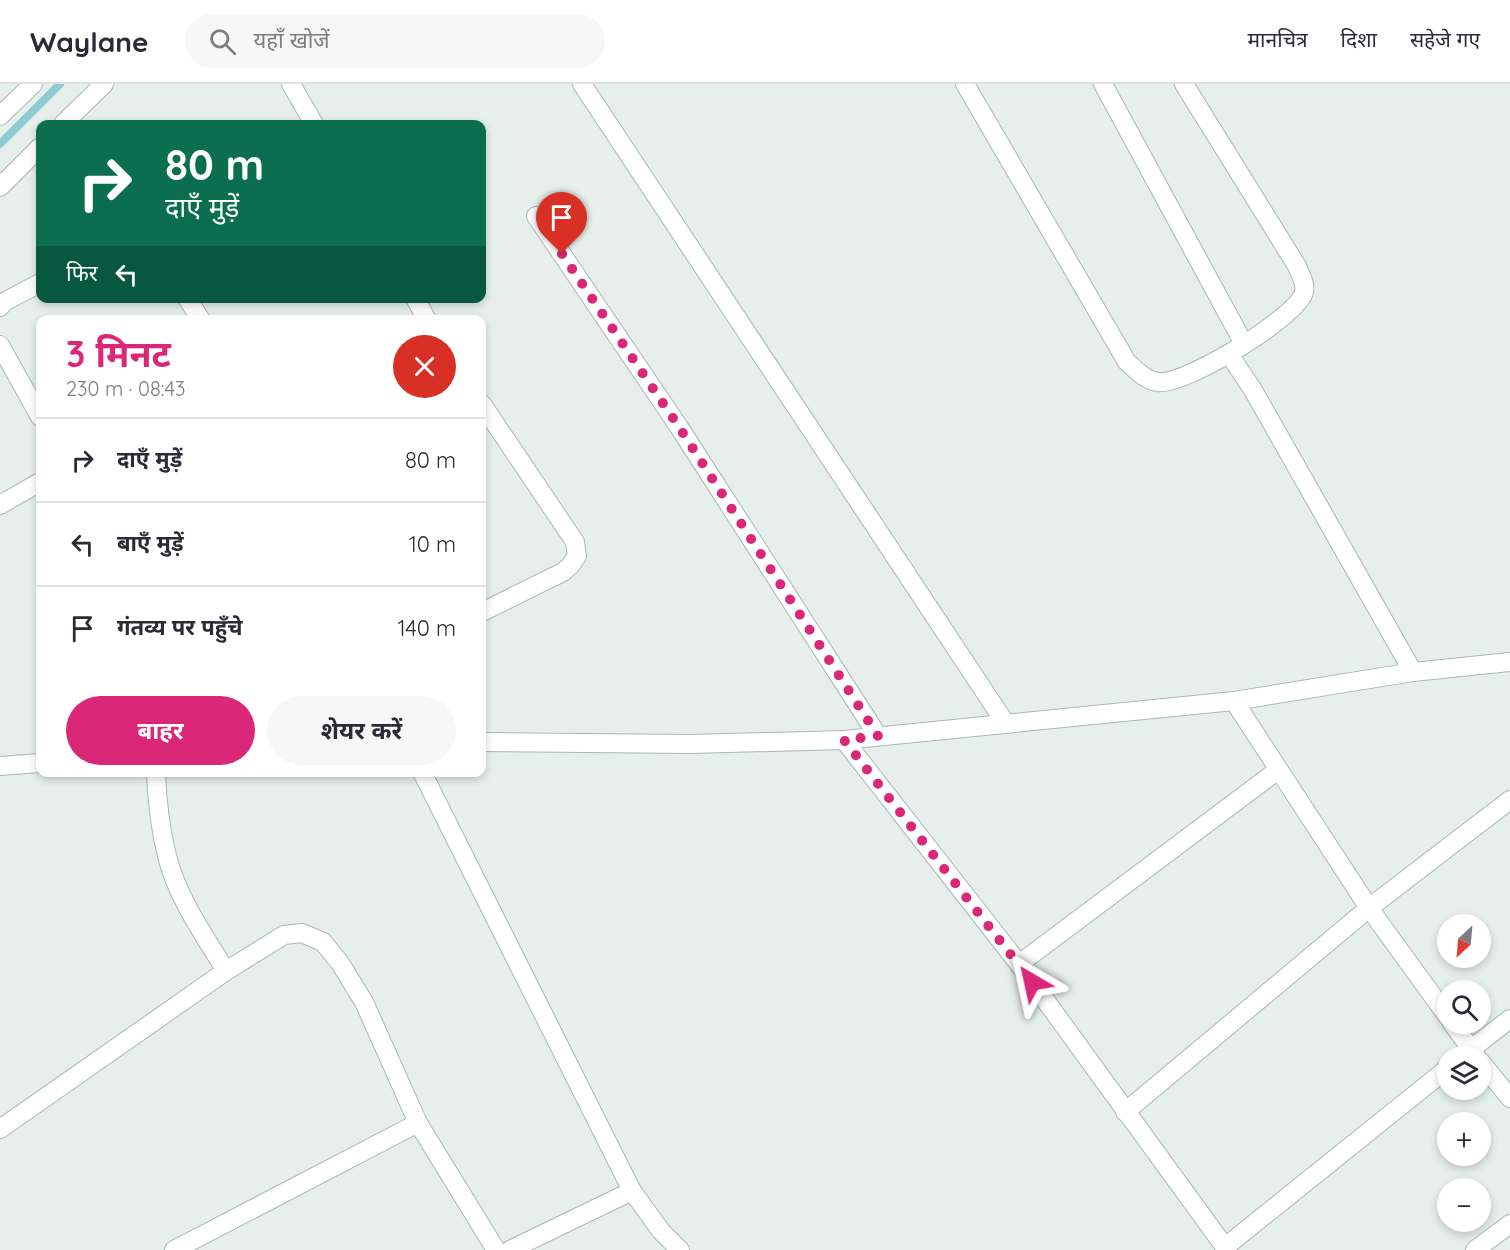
<!DOCTYPE html>
<html lang="hi">
<meta charset="utf-8">
<style>
:root{--surface:#fff;--page:#f7f7f7;--text:#2b2b33;--muted:#7c7c81;--line:#e1e1e2;--accent:#db2777}
body{margin:0;font-family:Quicksand,"Noto Sans Devanagari",sans-serif;background:var(--page);color:var(--text);height:100vh;display:flex;flex-direction:column;font-size:22px;white-space:nowrap}
*{box-sizing:border-box;margin:0}
p{font-size:20px;color:var(--muted)}
.icon{flex:none;width:33px;height:33px;fill:none;stroke:currentColor;stroke-width:2;stroke-linecap:round;stroke-linejoin:round}
.map{position:relative;flex:1;overflow:hidden}
.panel{position:absolute;left:36px;top:231px;width:450px;height:462px;display:flex;flex-direction:column;background:var(--surface);border-radius:12px;box-shadow:0 3px 9px #0003}
.panel>*{flex:none}
.top-card{position:absolute;left:36px;top:36px;width:450px;height:183px;border-radius:12px;box-shadow:0 3px 9px #0003;background:#0b6e4f;color:#fff;overflow:hidden}
.needle{width:39px;rotate:206deg}
.controls{position:absolute;left:1437px;top:830px;display:grid;gap:12px}
.controls a{display:grid;place-items:center;width:54px;height:54px;border-radius:50%;background:var(--surface);box-shadow:0 3px 9px #0003;font-size:30px}
.pin{position:absolute;display:grid;place-items:center;width:51px;height:51px;color:#fff;margin:-62px -26px;border-radius:50% 50% 50% 0;rotate:-45deg;box-shadow:0 0 6px #0007}
.pin .icon{rotate:45deg}
.me{position:absolute;width:66px;margin:-33px;rotate:324deg;stroke-linejoin:round;filter:drop-shadow(0 0 4px #0008)}
.turn{display:flex;align-items:center;gap:21px;height:126px;padding:0 30px;font-size:27px}
.turn .icon{width:78px;height:78px;stroke-width:2.5}
.turn b{display:block;font-size:42px;line-height:51px}
.then{display:flex;align-items:center;height:57px;padding:0 30px;background:#0003;gap:12px;font-size:22px}
.round{display:grid;place-items:center;flex:none;width:63px;height:63px;border-radius:32px;background:var(--page)}
.overview{display:flex;align-items:center;justify-content:space-between;height:102px;padding:0 30px}
h1{font-size:36px;font-weight:700;line-height:45px;color:var(--accent)}
.action{display:flex;gap:12px;margin-top:auto;padding:12px 30px}
.action a{flex:1;height:69px;border-radius:36px;background:var(--accent);color:#fff;font-size:24px;font-weight:700;line-height:69px;text-align:center}
.action a+a{background:var(--page);color:var(--text)}
ul{padding:0;list-style:none}
li{display:flex;align-items:center;gap:18px;height:84px;padding:0 30px;border-top:2px solid var(--line)}
li div{flex:1}
li b{display:block;font-size:22px}
li em{font-style:normal}
header{display:flex;align-items:center;gap:36px;box-sizing:border-box;height:84px;padding:0 30px;background:var(--surface);border-bottom:2px solid var(--line)}
header strong{font-size:28px}
nav{display:flex;gap:33px;margin-inline-start:auto;font-size:21px}
.search{width:420px;height:54px;background:var(--page);display:flex;align-items:center;gap:15px;box-sizing:border-box;padding:0 21px;border-radius:33px;color:var(--muted);font-size:22px}
.map>svg:first-child{display:block}
.lines{fill:none;stroke-linecap:round;stroke-linejoin:round}
.stream{stroke:#8ec9d4;stroke-width:8}
.minor-casing{stroke:#a8b8b2;stroke-width:20}
.tertiary-casing{stroke:#a8b8b2;stroke-width:20}
.minor{stroke:#fff;stroke-width:18}
.tertiary{stroke:#fff;stroke-width:18}
.route{stroke:#db2777;stroke-width:10;stroke-dasharray:0 18}
</style>
<header>
<strong>Waylane</strong>
<div class="search"><svg class="icon" aria-label="search" viewBox="0 0 24 24"><circle cx="10" cy="10" r="6"/><path d="M15 15l6 6"/></svg>यहाँ खोजें</div>
<nav><a>मानचित्र</a><a>दिशा</a><a>सहेजे गए</a></nav>
</header>
<div class="map">
<svg width="1510" height="1166" viewBox="0 0 1510 1166">
<rect width="100%" height="100%" fill="#e6efeb"/>
<g class="lines">
<polyline class="stream" points="0,60 60,0"/>
<g class="minor-casing">
<g id="minor">
<polyline points="291,0 314,40"/>
<polyline points="582,0 1006,640"/>
<path d="M965,0L1127,278C1136,286 1146,297 1158,298C1184,302 1298,233 1304,208C1306,199 1300,190 1297,182L1184,0"/>
<polyline points="1103,0 1244,260"/>
<polyline points="0,32 33,0"/>
<polyline points="63,40 104,0"/>
<polyline points="0,103 40,63"/>
<polyline points="536,132 679,343 878,652"/>
<polyline points="187,214 201,236"/>
<polyline points="415,214 427,236"/>
<polyline points="0,223 4,218 40,199"/>
<polyline points="0,261 40,333"/>
<polyline points="1229,270 1253,306 1413,588"/>
<polyline points="482,320 575,458 577,472 570,482 563,488 482,528"/>
<polyline points="0,421 40,398"/>
<polyline points="1234,617 1369,824 1448,933"/>
<polyline points="844,656 1019,880"/>
<path d="M156,688C157,716 160,744 167,772C177,813 204,851 226,887"/>
<polyline points="422,688 632,1107 661,1147 680,1166"/>
<polyline points="1452,939 1476,972"/>
<polyline points="1462,972 1510,935"/>
<polyline points="1480,977 1510,1014"/>
<polyline points="1125,1028 1369,824 1510,716"/>
<polyline points="0,1045 226,887 284,851 302,849 323,858 340,879 364,918 418,1039 496,1166"/>
<polyline points="1225,1163 1448,984"/>
<polyline points="174,1166 418,1039"/>
<polyline points="510,1166 632,1107"/>
<polyline points="1227,1166 1019,880 1278,686"/>
<polyline points="1475,1166 1510,1140"/>
</g>
</g>
<g class="tertiary-casing">
<g id="tertiary">
<polyline points="482,658 690,660 844,656 1234,617 1413,588 1510,578"/>
<polyline points="0,682 40,679"/>
</g>
</g>
<use href="#minor" class="minor"/>
<use href="#tertiary" class="tertiary"/>
</g>
<g class="lines">
<polyline class="route" points="562,170 679,343 878,652 844,656 1032,898"/>
</g>
</svg>
<div class="controls">
<a><svg class="needle" viewBox="-14 -14 28 28"><path d="M0-13l5 13h-10z" fill="#e53935"/><path d="M0 13l5-13h-10z" fill="#7c7c81"/></svg></a>
<a><svg class="icon" aria-label="search" viewBox="0 0 24 24"><circle cx="10" cy="10" r="6"/><path d="M15 15l6 6"/></svg></a>
<a><svg class="icon" aria-label="layers" viewBox="0 0 24 24"><path d="M12 4l9 5-9 5-9-5zM3 14l9 5 9-5"/></svg></a>
<a>+</a>
<a>−</a>
</div>
<div class="pin" style="left:562px;top:170px;background:#d93025"><svg class="icon" aria-label="arrive" viewBox="0 0 24 24"><path d="M6 21V4h12l-3 4 3 4H6"/></svg></div>
<svg class="me" style="left:1032px;top:898px" viewBox="-20 -20 40 40"><path d="M0-17L14 15 0 8-14 15z" fill="#db2777" stroke="#fff" stroke-width="4"/></svg>
<div class="top-card">
<div class="turn"><svg class="icon" aria-label="right" viewBox="0 0 24 24"><path d="M7 20v-9h11M14 6l5 5-5 5"/></svg><div><b>80 m</b>दाएँ मुड़ें</div></div>
<div class="then">फिर<svg class="icon" aria-label="left" viewBox="0 0 24 24"><path d="M17 20v-9H6M10 6l-5 5 5 5"/></svg></div>
</div>
<section class="panel">
<div class="overview"><div><h1>3 मिनट</h1><p>230 m · 08:43</p></div><a class="round" style="background:#d93025;color:#fff"><svg class="icon" aria-label="close" viewBox="0 0 24 24"><path d="M6 6l12 12M18 6L6 18"/></svg></a></div>
<ul>
<li><svg class="icon" aria-label="right" viewBox="0 0 24 24"><path d="M7 20v-9h11M14 6l5 5-5 5"/></svg><div><b>दाएँ मुड़ें</b></div><em>80 m</em></li>
<li><svg class="icon" aria-label="left" viewBox="0 0 24 24"><path d="M17 20v-9H6M10 6l-5 5 5 5"/></svg><div><b>बाएँ मुड़ें</b></div><em>10 m</em></li>
<li><svg class="icon" aria-label="arrive" viewBox="0 0 24 24"><path d="M6 21V4h12l-3 4 3 4H6"/></svg><div><b>गंतव्य पर पहुँचे</b></div><em>140 m</em></li>
</ul>
<div class="action"><a>बाहर</a><a>शेयर करें</a></div>
</section>
</div>
